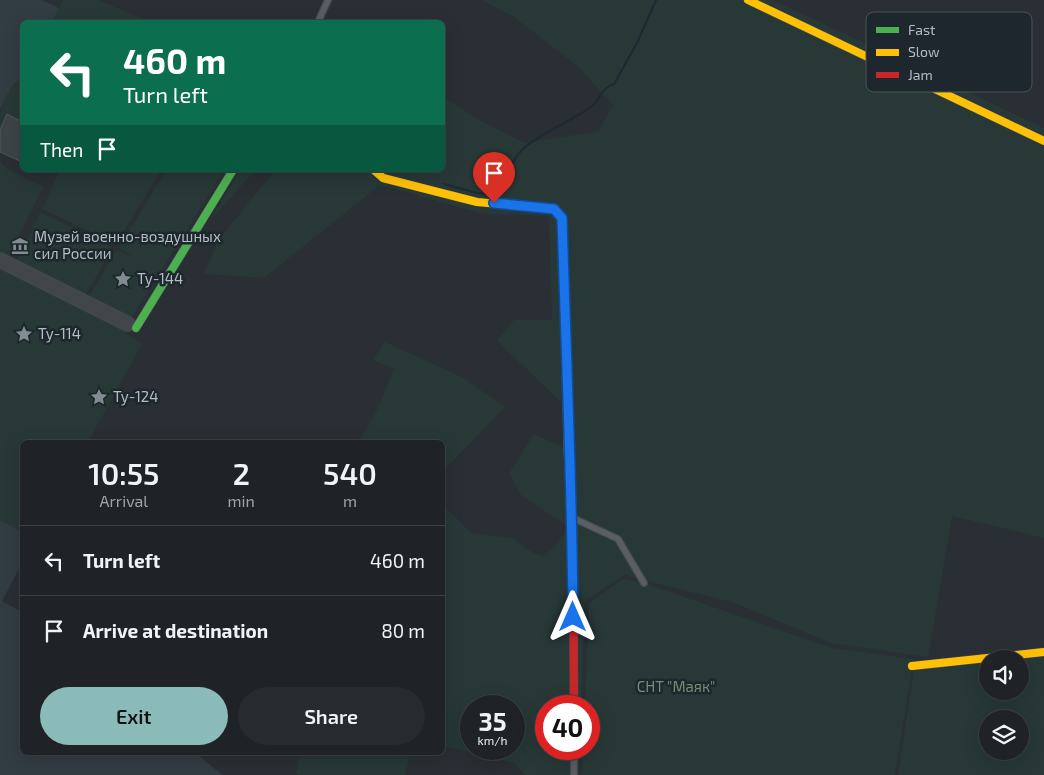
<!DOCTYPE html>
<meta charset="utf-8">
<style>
:root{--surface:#1f2327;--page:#272b2f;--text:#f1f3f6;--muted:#a1a4a7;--line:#3c4044;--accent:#8bbbb9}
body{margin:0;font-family:"Exo 2",sans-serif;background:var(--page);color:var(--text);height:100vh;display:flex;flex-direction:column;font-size:19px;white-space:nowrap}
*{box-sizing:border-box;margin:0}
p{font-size:16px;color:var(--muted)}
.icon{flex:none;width:28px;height:28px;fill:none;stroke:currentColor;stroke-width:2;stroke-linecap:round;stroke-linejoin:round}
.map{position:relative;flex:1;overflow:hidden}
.drawer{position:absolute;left:20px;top:440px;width:425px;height:315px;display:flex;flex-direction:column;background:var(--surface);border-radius:8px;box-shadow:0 5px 20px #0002,0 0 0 1px var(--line)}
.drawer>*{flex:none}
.guide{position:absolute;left:20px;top:20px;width:425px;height:152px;border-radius:8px;box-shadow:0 5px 20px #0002,0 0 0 1px var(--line);background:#0b6e4f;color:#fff;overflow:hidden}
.buttons{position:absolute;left:979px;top:650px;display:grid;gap:10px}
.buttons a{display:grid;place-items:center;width:50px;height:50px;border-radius:50%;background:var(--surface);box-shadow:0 5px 20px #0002,0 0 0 1px var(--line);font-size:25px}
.speed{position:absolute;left:460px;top:695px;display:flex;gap:10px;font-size:25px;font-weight:700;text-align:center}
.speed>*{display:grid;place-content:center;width:65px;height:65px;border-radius:50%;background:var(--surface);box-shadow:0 5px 20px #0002,0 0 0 1px var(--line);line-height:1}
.speed small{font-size:12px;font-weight:400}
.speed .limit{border:8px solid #d22;background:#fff;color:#111}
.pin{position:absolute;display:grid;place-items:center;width:42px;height:42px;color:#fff;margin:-51px -21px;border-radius:50% 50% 50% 0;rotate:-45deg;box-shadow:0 0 5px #0007}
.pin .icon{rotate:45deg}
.me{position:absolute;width:55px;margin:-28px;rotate:0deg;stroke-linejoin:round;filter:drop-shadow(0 0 4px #0008)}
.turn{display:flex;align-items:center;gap:18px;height:105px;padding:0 20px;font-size:22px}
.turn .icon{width:65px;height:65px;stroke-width:2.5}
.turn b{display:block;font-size:35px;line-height:42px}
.then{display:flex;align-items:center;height:48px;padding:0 20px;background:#0003;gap:10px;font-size:19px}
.eta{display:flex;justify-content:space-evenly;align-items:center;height:85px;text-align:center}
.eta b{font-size:30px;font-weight:600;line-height:35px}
.primary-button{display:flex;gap:10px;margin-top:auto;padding:10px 20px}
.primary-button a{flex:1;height:58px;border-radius:30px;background:var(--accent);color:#111;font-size:20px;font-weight:600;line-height:58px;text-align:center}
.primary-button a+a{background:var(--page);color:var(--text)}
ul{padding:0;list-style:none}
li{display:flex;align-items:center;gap:15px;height:70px;padding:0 20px;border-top:1px solid var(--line)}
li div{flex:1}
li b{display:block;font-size:19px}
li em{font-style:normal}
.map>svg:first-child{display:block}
.airport{fill:#323c43}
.green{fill:#273837;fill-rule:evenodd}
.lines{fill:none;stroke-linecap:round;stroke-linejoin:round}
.stream{stroke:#1b2a34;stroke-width:2}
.taxiway{stroke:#40464a;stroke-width:16}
.building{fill:#3d4448;stroke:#50575b}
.street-casing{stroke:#464c51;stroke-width:8}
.fast-casing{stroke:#464c51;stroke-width:9}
.slow-casing{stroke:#464c51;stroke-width:9}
.jam-casing{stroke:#464c51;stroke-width:9}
.street{stroke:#585e62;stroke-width:5.5}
.fast{stroke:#4caf50;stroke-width:8}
.slow{stroke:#ffc107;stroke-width:8}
.jam{stroke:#c62828;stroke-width:8}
.route-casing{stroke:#114b97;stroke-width:12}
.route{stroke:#1a73e8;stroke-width:9}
.labels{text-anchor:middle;stroke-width:5;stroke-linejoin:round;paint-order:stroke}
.poi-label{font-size:15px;fill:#b3bdc4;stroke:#1d272d;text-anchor:start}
.park-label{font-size:15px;fill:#6d926f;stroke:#1d272d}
.key{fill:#1d272d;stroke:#4a545a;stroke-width:1}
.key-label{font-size:14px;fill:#b3bdc4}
</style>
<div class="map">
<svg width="1044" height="775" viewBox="0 0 1044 775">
<rect width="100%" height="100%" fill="#292f34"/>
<g class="airport">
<polygon points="0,0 42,0 59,8 52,22 22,22 22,78 14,84 0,109"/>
<polygon points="0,520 22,531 22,563 2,601 22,612 22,752 195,753 223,775 0,775"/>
</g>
<g class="green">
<polygon points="63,0 99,0 150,22 52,22"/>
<path d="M482,0H773L1044,128V538L952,516L928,657L831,643L732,602L624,575L585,601L581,706H546V749H580L579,775H525L514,763L443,746L442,504L471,533L512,538L533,553L544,556L558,543L568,527L521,495L509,473L534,434L566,449L564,405L497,341L514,320H552L549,216L484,214L380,185L264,278L204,274L219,239L275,170H442L443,97L479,120L525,143L598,131L613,106L580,68L514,17ZM471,706H514V749H471Z"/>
<path d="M22,78V122L7,115L0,130C0,108 4,91 22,78Z"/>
<polygon points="0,160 6,168 43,187 8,259 0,255"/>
<polygon points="60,170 161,170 117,242 114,243 42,209"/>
<polygon points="166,170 224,170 131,319 88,298 117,250 130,256 131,255 119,248"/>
<polygon points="240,170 255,170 209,222"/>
<polygon points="40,212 112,247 112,250 85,296 16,263"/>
<polygon points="0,267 126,328 124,331 142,344 88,442 22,442 22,531 0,520"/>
<polygon points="385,342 462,377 505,407 447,467 443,478 442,442 359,442 378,408 394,369 373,360"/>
<polygon points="623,579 644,583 832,648 914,659 895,775 582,775 583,749 589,749 589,706 585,706 589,603"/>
<path d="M1044,655V775H898L914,669L987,661L988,691H1020V659H1010ZM988,719H1020V751H988Z"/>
<polygon points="300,753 410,753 405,775 299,775 296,774"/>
</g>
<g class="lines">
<path class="stream" d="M444,184L477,193L494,195C502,182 512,159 523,149C543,131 570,122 591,107C601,99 601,88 614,84L637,43L656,0"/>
<polyline class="taxiway" points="0,260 128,324"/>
</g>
<polygon class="building" points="7,114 22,122 22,162 0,152 0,130"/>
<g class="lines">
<g class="street-casing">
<g id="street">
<polyline points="318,22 328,0"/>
<polyline points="573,518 618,539 644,583"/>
<polyline points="574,749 574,775"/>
</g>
</g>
<g class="fast-casing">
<polyline id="fast" points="136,328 233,170"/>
</g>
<g class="slow-casing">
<g id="slow">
<polyline points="748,0 1044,141"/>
<polyline points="374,170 383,178 477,202 553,209 562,218 568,456"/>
<polyline points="912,666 1044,652"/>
</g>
</g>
<g class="jam-casing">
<polyline id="jam" points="568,456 573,518 574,706"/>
</g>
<use href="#street" class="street"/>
<use href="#fast" class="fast"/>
<use href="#slow" class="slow"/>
<use href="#jam" class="jam"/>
</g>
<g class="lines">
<g class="route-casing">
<path id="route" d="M494,203L554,209L562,218C566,351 572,484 573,617"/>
</g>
<use href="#route" class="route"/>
</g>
<defs>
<g id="museum-bare" transform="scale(1.35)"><path d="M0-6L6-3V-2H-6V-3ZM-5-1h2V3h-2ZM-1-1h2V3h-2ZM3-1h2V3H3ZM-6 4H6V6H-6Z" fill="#838b92" stroke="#1d272d" stroke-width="2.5" paint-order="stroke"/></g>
<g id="sight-bare" transform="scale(1.35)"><path d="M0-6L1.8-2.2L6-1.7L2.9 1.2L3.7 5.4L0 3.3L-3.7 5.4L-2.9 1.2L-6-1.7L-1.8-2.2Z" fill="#838b92" stroke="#1d272d" stroke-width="2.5" paint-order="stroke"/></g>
</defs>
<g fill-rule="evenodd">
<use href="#museum-bare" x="20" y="246"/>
<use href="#sight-bare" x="123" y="279"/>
<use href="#sight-bare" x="24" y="334"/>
<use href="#sight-bare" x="99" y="397"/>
</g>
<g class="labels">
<g class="poi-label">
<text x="34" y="242">Музей военно-воздушных<tspan x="34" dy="17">сил России</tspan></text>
<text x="137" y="284">Ту-144</text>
<text x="38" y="339">Ту-114</text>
<text x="113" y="402">Ту-124</text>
</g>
<g class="park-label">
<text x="676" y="692">СНТ "Маяк"</text>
</g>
</g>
<rect x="866" y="12" width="166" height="80" rx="8" class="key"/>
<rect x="876" y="27" width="23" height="6" fill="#4caf50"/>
<rect x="876" y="49" width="23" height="7" fill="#ffc107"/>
<rect x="876" y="72" width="23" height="6" fill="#c62828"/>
<g class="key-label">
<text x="908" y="35">Fast</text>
<text x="908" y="57">Slow</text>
<text x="908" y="80">Jam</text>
</g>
</svg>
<div class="buttons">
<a><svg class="icon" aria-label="sound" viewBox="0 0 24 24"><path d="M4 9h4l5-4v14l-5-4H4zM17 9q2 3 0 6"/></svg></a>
<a><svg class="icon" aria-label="layers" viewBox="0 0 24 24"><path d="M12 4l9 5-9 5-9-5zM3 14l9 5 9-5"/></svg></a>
</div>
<div class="speed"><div>35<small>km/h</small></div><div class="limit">40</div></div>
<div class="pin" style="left:494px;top:203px;background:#d93025"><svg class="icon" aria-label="arrive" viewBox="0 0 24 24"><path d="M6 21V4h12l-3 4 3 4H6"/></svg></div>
<svg class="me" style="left:573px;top:617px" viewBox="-20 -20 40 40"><path d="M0-17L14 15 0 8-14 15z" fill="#1a73e8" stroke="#fff" stroke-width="4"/></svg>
<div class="guide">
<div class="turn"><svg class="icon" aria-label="left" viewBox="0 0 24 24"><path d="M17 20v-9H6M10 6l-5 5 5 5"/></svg><div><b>460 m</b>Turn left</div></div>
<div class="then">Then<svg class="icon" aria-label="arrive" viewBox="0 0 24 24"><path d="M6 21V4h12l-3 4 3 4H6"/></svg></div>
</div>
<section class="drawer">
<div class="eta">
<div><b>10:55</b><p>Arrival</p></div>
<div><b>2</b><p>min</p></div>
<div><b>540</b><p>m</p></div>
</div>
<ul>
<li><svg class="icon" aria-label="left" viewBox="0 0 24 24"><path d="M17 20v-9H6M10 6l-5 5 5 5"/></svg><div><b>Turn left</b></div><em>460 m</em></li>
<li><svg class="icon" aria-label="arrive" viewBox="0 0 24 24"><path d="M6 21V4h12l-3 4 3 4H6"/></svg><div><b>Arrive at destination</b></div><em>80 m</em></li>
</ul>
<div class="primary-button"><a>Exit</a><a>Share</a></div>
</section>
</div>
